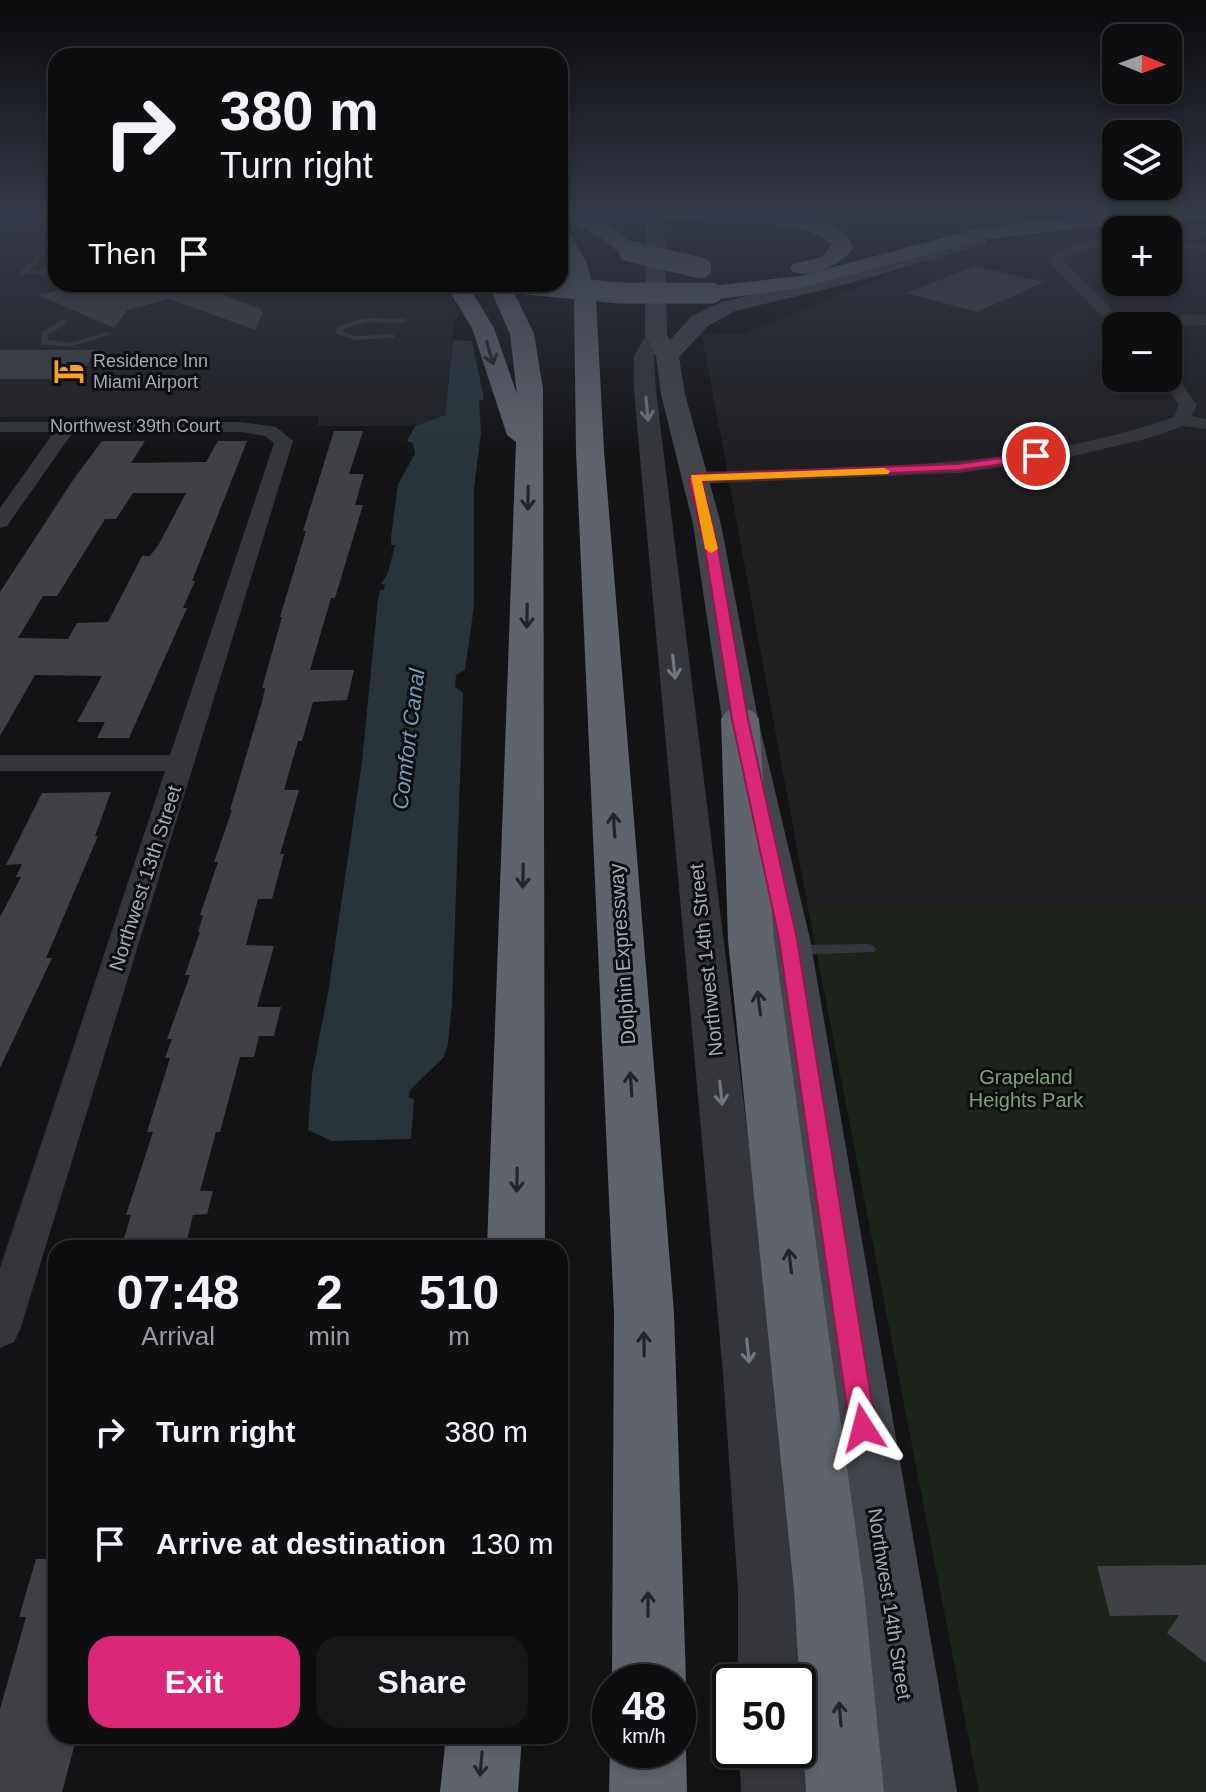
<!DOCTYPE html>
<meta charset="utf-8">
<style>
:root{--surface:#0e0e10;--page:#171719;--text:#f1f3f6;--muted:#9b9c9f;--line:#2e2e30;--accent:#db2777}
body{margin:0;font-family:Arial,sans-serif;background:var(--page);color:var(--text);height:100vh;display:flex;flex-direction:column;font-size:30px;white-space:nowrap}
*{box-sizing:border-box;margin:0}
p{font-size:26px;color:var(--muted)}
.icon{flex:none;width:44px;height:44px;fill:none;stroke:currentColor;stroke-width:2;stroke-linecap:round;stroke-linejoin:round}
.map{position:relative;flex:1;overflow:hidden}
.sheet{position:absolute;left:48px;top:1240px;width:520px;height:504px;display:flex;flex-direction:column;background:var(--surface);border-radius:24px;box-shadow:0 4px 12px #0003,0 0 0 2px var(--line)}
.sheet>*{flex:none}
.banner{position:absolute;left:48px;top:48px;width:520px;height:244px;border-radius:24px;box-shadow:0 4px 12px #0003,0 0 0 2px var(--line);background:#0e0e10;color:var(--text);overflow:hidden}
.needle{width:52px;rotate:91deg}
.buttons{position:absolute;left:1102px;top:24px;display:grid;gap:16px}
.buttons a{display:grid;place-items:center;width:80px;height:80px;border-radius:16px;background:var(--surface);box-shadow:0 4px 12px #0003,0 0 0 2px var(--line);font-size:40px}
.speed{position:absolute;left:592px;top:1664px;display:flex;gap:16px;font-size:40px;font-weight:700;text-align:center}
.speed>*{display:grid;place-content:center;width:104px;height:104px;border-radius:50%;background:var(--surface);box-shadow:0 4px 12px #0003,0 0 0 2px var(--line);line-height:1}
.speed small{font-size:20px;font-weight:400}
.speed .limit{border:4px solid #111;border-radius:12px;background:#fff;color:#111}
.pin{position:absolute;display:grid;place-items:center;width:68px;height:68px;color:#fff;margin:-34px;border:4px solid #fff;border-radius:50%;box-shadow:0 2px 8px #0007}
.me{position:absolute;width:88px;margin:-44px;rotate:351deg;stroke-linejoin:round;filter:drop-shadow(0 0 6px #0008)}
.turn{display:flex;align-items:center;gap:28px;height:168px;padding:0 40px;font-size:36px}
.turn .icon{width:104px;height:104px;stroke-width:2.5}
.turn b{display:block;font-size:56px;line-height:68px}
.then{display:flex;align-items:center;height:76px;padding:0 40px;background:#0003;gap:16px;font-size:30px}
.eta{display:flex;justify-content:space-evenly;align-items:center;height:136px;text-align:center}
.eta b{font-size:48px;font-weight:800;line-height:56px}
.action{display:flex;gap:16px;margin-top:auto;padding:16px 40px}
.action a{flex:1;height:92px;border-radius:24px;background:var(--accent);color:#fff;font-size:32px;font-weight:800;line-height:92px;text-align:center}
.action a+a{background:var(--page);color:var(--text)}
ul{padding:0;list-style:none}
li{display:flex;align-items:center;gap:24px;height:112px;padding:0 40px}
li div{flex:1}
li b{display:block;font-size:30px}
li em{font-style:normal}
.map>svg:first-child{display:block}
.built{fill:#1f1f22;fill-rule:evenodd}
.green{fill:#1b231b}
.water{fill:#28343a}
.building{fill:#3f4145;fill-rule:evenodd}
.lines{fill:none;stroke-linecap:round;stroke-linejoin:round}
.service{fill:#34363b;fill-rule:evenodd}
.minor{fill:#34363b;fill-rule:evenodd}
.tertiary{fill:#34363b;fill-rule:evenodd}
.secondary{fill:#42454b;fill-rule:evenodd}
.trunk{fill:#585c63;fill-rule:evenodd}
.motorway{fill:#5f646c;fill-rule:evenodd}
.motorway-bridge{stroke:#5f646c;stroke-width:21}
.oneway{stroke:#222427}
.oneway2{stroke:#71767f}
.route{fill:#db2777;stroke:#8e194d;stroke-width:2}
.slow{fill:#f59e0b}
.labels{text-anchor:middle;stroke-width:6;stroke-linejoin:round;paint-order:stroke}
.far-poi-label{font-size:18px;fill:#a3abb7;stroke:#0e0e10;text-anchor:start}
.far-street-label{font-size:18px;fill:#a3abb7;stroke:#0e0e10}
.street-label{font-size:20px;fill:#a3abb7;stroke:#0e0e10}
.park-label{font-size:20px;fill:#7aa478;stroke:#0e0e10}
.water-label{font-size:22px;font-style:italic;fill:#779eb6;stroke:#0e0e10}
</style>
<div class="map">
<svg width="1206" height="1792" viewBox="0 0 1206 1792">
<rect width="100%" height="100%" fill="#131315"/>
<g class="built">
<polygon points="0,220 56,220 56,284 444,284 459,315 454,322 445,415 415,426 317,426 319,416 0,417"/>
<path d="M1168,230H1206V907L808,908L702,335L742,334L949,251L1020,236L1116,231V282H1168ZM1116,326H1168V378H1116Z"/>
</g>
<polygon class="green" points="1206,907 1206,1792 979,1792 808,908"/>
<polygon class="water" points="453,340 472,341 484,399 479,401 481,433 474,488 474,606 465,670 456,675 455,687 463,693 452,1004 448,1044 444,1057 410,1090 409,1097 414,1100 411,1139 332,1141 308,1130 312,1075 328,993 362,762 378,599 380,590 384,590 385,585 381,584 388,573 395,545 391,545 391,537 398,484 415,454 413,443 407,441 415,426 445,415"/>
<g class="building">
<polygon points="975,266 1044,282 977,312 907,293"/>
<polygon points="85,284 196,284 263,310 256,330 169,299 127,310 114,328 38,295"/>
<polygon points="0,350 98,350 76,379 0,379"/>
<polygon points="334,431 363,431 349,474 364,474 355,505 363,505 335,598 331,598 310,670 354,670 347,700 313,702 302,741 298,741 284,790 299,790 280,854 284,854 272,899 258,899 246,945 274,946 257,1007 281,1007 274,1036 259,1036 254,1057 240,1057 220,1132 216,1132 200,1191 213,1191 207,1214 193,1215 185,1248 121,1248 131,1215 126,1215 153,1132 147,1132 170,1058 165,1058 172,1039 167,1039 190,975 185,975 200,932 198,932 203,916 200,915 218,862 214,862 232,810 230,810 262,702 265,688 262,688 282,617 280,617 306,531 303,531"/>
<path d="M102,441H145L131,463L206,462L218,441H247L192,581H195L183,608H187L129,738H97L105,722H77L102,676L35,675L0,736V592L73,480ZM133,493H186L159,544L150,556H142L108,622L77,623L68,639L18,638L43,596H57L105,519H116Z"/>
<polygon points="111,792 95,836 98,836 46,958 52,958 0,1068 0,917 21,877 16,877 22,864 6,865 42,793"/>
<polygon points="36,1559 56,1559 56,1736 77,1736 62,1792 0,1792 0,1709 26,1617 19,1617"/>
<polygon points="1206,1565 1206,1663 1167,1633 1179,1615 1110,1616 1097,1566"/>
</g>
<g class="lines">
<g class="service">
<polygon points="56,217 56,221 39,226 36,224"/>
<polygon points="56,237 56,243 28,271 40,271 56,257 56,263 48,271 56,271 56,275 20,274 20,272"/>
<polygon points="1168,242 1206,246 1206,250 1168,246"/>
<polygon points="365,318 404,319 408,321 404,323 366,322 344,329 343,332 356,336 394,334 394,338 391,338 356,340 335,333 338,326"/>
<polygon points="64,319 67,323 48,335 48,340 70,343 107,332 111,334 70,347 41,344 41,332"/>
<polygon points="869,944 874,946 876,949 874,952 793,955 786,950 793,945"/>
</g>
<g class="minor">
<polygon points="1206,230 1206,238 1168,240 1168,232"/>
<polygon points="1116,238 1116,246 1085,249 1062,260 1119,316 1206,315 1206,325 1116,326 1114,329 1047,260 1070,245"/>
<path d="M1168,372L1174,373L1197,405L1192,416L1206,419V429L1183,426L1149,438L1061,459L959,473L695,484L685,478L695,472C855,466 1022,471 1174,417L1179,405L1160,378H1168Z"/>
<polygon points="0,422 241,422 276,427 293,441 20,1330 14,1342 0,1348 0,1268 165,771 0,771 0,755 170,755 274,443 265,436 241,432 73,432 7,526 0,528 0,508 54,432 0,432"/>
</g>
<g class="tertiary">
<polygon points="656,328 666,334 654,356 656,391 777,1373 798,1590 802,1682 798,1691 798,1682 738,1682 738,1590 723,1373 634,391 634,356 649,330"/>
<polygon points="798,1734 805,1750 807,1792 741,1792 739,1750 798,1750"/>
</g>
<polygon class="secondary" points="646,211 664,211 667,334 670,340 692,316 721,302 835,275 978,234 987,240 985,244 847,284 735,311 708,326 679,357 685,394 721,524 758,719 810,939 957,1792 883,1792 766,939 722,719 693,524 661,394 656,356 645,334"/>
<g class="trunk">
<rect x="0" y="211" width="56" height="12"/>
<polygon points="860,211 851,217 560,224 560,212"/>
<polygon points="1168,211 1206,211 1206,218 1177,217"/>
</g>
<g class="motorway">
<path d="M694,211C726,211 846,206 853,249C840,265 813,278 793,272L790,268L793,264L822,257L832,244C796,217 742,223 698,222L689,216Z"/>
<polygon points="1206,211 1206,220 1103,225 981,240 801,288 712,300 701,293 712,286 800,276 980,228 1103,213"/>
<polygon points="599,220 606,222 636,247 639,251 636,255 622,255 592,230 589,226 592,222"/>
<polygon points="560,227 567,229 586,261 596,298 604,451 674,1313 686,1682 678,1700 678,1682 612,1682 614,1313 576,451 574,298 566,261 560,251"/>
<polygon points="445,284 467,284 494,328 517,394 510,334 488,284 510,284 534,334 543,389 545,1248 487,1248 516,442 507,435 472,328"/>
<polygon points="740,708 753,711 759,719 774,940 864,1590 884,1792 806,1792 794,1590 728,940 721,719 727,711"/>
<polygon points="678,1731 686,1750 687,1792 609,1792 610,1750 678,1750"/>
<polygon points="446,1736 522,1736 518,1792 440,1792"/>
</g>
<g class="motorway-bridge">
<polyline points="580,211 599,226"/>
<polyline points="629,251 701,268"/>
<polyline points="527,284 620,293 712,293"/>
</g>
</g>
<defs><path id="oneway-shaft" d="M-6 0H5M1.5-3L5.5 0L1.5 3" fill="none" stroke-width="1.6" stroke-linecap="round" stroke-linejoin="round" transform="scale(2)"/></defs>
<g class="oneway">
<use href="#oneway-shaft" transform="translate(490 353) rotate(74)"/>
<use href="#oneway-shaft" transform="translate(528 498) rotate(91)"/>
<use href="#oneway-shaft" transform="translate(527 616) rotate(91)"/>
<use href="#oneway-shaft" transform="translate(614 825) rotate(-94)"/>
<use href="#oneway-shaft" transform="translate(523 876) rotate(91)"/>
<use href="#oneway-shaft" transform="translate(759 1003) rotate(-97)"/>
<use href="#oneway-shaft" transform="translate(631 1084) rotate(-94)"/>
<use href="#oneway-shaft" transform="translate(517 1180) rotate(91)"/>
<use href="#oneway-shaft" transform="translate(790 1261) rotate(-97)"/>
<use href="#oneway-shaft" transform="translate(644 1344) rotate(-91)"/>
<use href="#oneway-shaft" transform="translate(648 1604) rotate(-90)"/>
<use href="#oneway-shaft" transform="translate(840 1714) rotate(-95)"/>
<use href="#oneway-shaft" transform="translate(481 1764) rotate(95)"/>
</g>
<g class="oneway2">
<use href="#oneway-shaft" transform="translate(647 409) rotate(85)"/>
<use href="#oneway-shaft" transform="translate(674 667) rotate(84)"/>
<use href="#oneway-shaft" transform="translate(721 1093) rotate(84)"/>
<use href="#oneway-shaft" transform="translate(748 1351) rotate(84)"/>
</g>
<linearGradient id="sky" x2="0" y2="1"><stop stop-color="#0a0a0c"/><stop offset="0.46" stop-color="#333946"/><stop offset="1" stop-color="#333946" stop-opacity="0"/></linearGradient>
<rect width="1206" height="462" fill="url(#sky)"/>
<polygon class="route" points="1036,453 1040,454 1040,459 959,470 702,481 718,548 748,719 797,939 876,1428 872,1437 863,1440 854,1437 850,1428 779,939 732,719 705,548 689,478 695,474 959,464"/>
<polygon class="slow" points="884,468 890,471 888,474 702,481 718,549 711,553 705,549 691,475"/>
<defs>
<g id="hotel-bare" transform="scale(2.4)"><path d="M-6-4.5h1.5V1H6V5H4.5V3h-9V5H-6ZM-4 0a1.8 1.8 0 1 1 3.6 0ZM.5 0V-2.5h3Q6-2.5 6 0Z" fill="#ff9f21" stroke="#0e0e10" stroke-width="2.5" paint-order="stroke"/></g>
</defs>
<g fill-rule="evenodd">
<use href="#hotel-bare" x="69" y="371"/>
</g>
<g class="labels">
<g class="far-poi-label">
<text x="93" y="367">Residence Inn<tspan x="93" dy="21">Miami Airport</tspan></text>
</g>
<g class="far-street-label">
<text x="135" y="432">Northwest 39th Court</text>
</g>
<g class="street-label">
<text transform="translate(145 878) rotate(-72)" y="7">Northwest 13th Street</text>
<text transform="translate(622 954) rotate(-94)" y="7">Dolphin Expressway</text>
<text transform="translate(706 960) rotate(-96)" y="7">Northwest 14th Street</text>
<text transform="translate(890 1604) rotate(81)" y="7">Northwest 14th Street</text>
</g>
<g class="park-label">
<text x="1026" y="1084">Grapeland<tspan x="1026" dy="23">Heights Park</tspan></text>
</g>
<g class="water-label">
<text transform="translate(408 739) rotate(-83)" y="8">Comfort Canal</text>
</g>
</g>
</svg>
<div class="buttons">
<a><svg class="needle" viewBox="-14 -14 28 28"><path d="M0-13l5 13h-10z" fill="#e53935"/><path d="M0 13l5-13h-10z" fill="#9b9c9f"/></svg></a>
<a><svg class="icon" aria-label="layers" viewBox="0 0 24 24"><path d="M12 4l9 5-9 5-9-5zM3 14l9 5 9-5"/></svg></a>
<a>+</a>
<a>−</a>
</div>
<div class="speed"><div>48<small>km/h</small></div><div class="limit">50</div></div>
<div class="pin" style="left:1036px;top:456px;background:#d93025"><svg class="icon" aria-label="arrive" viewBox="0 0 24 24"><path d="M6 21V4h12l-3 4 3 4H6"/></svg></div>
<svg class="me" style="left:863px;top:1428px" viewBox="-20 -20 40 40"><path d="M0-17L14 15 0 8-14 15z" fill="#db2777" stroke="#fff" stroke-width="4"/></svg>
<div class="banner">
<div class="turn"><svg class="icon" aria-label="right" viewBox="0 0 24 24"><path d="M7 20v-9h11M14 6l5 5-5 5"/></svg><div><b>380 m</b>Turn right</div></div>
<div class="then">Then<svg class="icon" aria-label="arrive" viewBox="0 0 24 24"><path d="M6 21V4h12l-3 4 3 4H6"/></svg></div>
</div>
<section class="sheet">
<div class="eta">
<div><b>07:48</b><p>Arrival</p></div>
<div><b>2</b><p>min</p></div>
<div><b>510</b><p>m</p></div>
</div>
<ul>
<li><svg class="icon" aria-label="right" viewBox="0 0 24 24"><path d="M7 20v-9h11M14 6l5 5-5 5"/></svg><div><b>Turn right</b></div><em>380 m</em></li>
<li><svg class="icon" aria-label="arrive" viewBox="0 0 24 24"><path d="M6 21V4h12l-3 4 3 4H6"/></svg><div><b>Arrive at destination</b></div><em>130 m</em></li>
</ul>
<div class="action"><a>Exit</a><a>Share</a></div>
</section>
</div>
